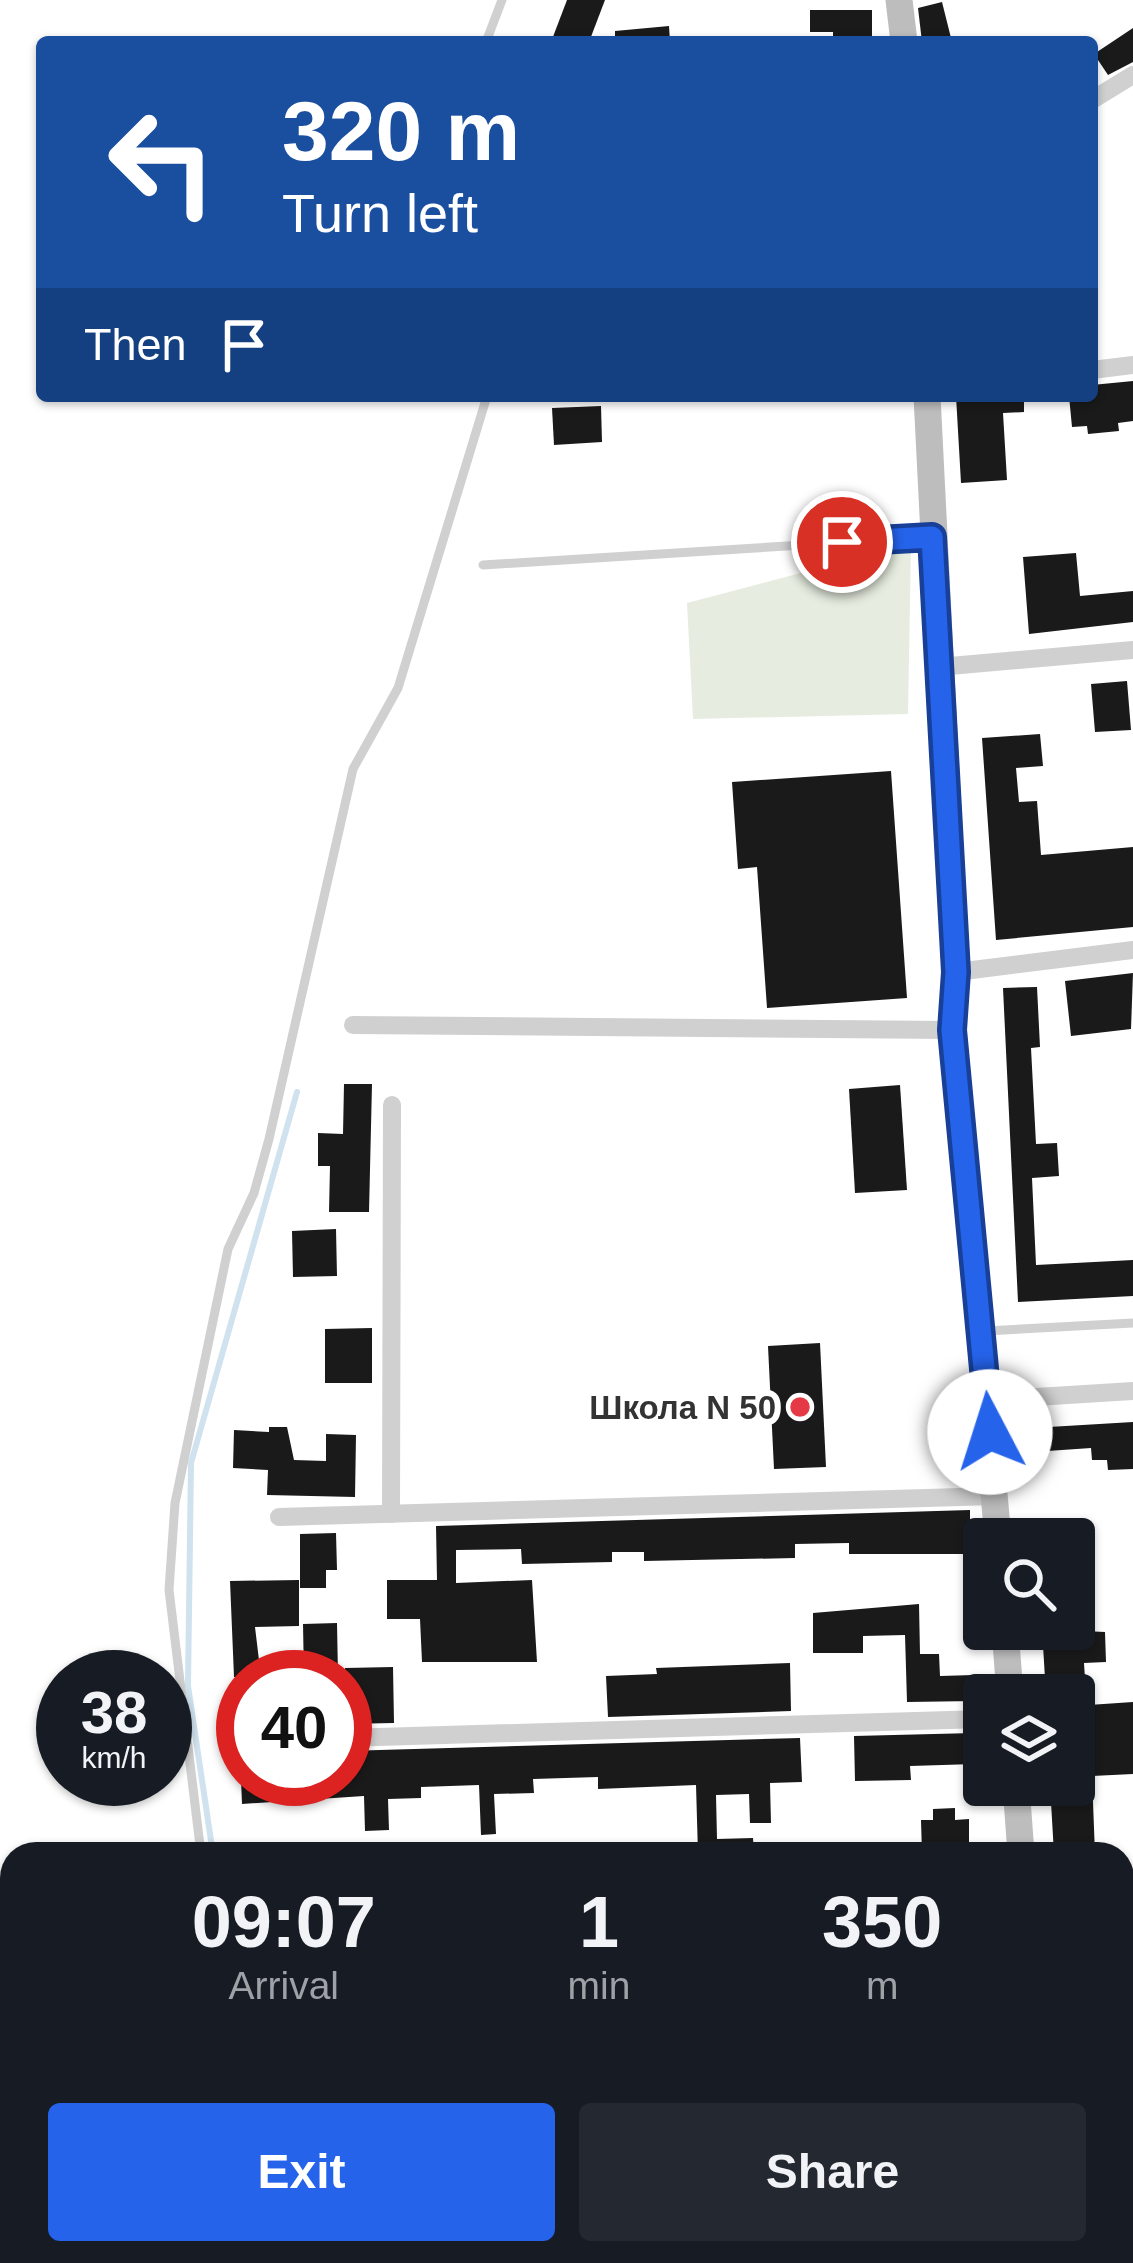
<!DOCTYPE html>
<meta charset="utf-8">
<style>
:root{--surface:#171b24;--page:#242831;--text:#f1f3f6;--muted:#9ea1a6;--accent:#2563eb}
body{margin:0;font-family:Helvetica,sans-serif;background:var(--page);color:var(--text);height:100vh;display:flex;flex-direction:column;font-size:45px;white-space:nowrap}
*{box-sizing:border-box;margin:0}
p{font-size:39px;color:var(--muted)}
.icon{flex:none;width:66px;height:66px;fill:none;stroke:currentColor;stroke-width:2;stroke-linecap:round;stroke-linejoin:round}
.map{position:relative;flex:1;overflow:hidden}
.side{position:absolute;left:0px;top:1842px;width:1134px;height:423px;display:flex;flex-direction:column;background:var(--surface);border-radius:36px 36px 0 0;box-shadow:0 3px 9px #0004}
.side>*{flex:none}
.banner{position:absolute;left:36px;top:36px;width:1062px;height:366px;border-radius:12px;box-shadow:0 3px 9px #0004;background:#1a4fa0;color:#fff;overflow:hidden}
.controls{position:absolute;left:963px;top:1518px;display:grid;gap:24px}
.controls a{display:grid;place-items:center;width:132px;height:132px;border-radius:12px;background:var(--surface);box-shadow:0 3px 9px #0004;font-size:60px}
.speed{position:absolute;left:36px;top:1650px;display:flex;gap:24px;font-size:60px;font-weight:700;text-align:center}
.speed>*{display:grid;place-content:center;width:156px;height:156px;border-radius:50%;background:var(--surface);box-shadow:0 3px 9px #0004;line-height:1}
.speed small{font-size:30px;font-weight:400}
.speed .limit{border:18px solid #d22;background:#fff;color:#111}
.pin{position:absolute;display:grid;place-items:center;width:102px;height:102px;color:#fff;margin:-51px;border:6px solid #fff;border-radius:50%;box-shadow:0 3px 12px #0007}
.me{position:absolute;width:132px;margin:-66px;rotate:355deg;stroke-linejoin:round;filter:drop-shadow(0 0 9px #0008)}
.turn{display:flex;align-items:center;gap:42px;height:252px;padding:0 48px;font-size:54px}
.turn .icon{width:156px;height:156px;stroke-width:2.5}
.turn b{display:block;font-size:84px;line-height:102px}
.then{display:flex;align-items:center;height:114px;padding:0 48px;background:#0003;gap:24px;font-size:45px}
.eta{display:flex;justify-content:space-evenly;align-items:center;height:204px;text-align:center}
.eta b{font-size:72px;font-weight:600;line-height:84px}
.button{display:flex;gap:24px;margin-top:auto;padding:24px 48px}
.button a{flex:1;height:138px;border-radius:12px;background:var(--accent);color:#fff;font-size:48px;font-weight:600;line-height:138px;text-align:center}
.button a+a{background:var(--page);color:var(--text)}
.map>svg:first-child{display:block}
.green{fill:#e6ecdf}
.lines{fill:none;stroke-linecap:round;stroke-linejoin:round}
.stream{stroke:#cfe2ee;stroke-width:6}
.building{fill:#1a1a1a}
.lane{stroke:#d0d0d0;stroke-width:9}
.street{stroke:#d0d0d0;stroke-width:18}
.secondary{stroke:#bdbdbd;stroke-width:27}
.route-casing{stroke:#184099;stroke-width:30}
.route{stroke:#2563eb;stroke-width:21}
.poi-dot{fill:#e63946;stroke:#fff;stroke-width:4.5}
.labels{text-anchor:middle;stroke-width:12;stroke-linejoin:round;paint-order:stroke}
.poi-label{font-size:33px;font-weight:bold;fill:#333;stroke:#fff;text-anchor:end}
</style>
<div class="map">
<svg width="1133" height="2263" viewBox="0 0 1133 2263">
<rect width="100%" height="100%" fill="#fff"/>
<polygon class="green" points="911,544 908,714 693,719 687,603"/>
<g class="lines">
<g class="stream">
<polyline points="213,1854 188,1686 191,1463 297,1092"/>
<polyline points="325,2253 331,2263"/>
</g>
</g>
<g class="building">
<polygon points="567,0 605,0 589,42 551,42"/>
<polygon points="942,2 952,42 922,42 918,8"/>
<polygon points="810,10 872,10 872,42 833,42 833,32 810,32"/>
<polygon points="669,26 670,42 615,42 615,31"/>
<polygon points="1133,28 1133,62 1108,75 1094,54"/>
<polygon points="1133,381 1133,421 1118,423 1119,431 1088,434 1087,426 1072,427 1069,396 1092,396 1092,385"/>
<polygon points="956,396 1024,396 1024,412 1003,413 1007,480 961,483"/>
<polygon points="601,406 602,442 554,445 552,408"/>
<polygon points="1076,553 1080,596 1133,591 1133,622 1029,634 1023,557"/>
<polygon points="1127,681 1131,730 1095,732 1091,684"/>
<polygon points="1040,734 1043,766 1016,768 1019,802 1037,801 1041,855 1133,847 1133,927 996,940 982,738"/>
<polygon points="891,771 907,998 767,1008 757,867 738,869 732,782"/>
<polygon points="1133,973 1131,1029 1071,1036 1065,981"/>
<polygon points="1037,987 1040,1047 1031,1048 1036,1144 1057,1143 1059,1176 1032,1178 1036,1265 1133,1260 1133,1296 1018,1302 1003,988"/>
<polygon points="344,1084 372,1084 369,1212 329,1212 330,1166 318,1166 318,1133 343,1134"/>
<polygon points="900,1085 907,1190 855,1193 849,1089"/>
<polygon points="336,1229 337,1276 293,1277 292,1231"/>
<polygon points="372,1328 372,1383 325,1383 325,1329"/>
<polygon points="820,1343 826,1467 774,1469 768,1346"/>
<polygon points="1133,1422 1133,1469 1108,1470 1107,1460 1092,1460 1091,1448 1033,1452 1032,1428"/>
<polygon points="269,1427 287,1427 294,1460 326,1461 326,1434 356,1435 355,1497 267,1495 268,1470 233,1468 234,1430 269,1432"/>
<polygon points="970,1510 970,1554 849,1554 849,1543 795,1544 795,1558 644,1561 644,1552 612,1552 612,1562 522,1564 521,1549 456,1550 456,1583 532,1580 537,1662 422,1662 420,1619 387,1619 387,1580 437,1580 436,1526"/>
<polygon points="336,1533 337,1570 326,1570 326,1588 300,1588 300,1534"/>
<polygon points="299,1580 299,1626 255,1627 261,1677 234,1677 230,1581"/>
<polygon points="919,1604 920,1654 939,1654 940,1676 974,1675 975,1701 907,1702 905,1635 863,1636 863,1653 813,1653 813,1613"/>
<polygon points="337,1623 338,1676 304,1677 303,1624"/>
<polygon points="1042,1629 1105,1632 1106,1662 1084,1663 1086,1695 1046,1695"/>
<polygon points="790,1663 791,1711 608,1717 606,1676 657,1674 656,1668"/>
<polygon points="393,1667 394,1723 345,1724 345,1668"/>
<polygon points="1133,1702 1133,1774 1092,1776 1095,1854 1054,1854 1050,1785 1074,1785 1074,1706"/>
<polygon points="974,1733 975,1764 910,1766 911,1780 855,1781 854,1736"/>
<polygon points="800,1738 802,1782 770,1783 771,1823 750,1823 749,1794 716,1795 717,1839 753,1838 754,1854 698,1854 696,1785 598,1789 598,1777 533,1779 534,1793 494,1794 496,1834 481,1835 479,1785 421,1787 421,1798 388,1799 389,1830 365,1831 364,1796 242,1804 241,1779 345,1779 345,1751"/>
<polygon points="955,1808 955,1820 969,1819 969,1854 922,1854 921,1820 933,1820 933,1809"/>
</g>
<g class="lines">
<g class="lane">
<polyline points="486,42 502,0"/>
<polyline points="483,565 932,537"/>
<polyline points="986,1331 1133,1323"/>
<polyline points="201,1854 169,1590 175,1503 228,1249 254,1193 269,1139 353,769 398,688 487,396"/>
</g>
<g class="street">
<polyline points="1092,100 1133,75"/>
<polyline points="1092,370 1133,365"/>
<polyline points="938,667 1133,650"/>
<polyline points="956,972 1133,950"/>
<polyline points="353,1025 953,1030"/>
<polyline points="987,1400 1133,1391"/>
<polyline points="391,1514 392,1105"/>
<polyline points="279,1517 995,1496"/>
<polyline points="345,1738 984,1719"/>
</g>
<g class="secondary">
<polyline points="899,0 904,42"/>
<polyline points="927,396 956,972 953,1030 998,1539"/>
<polyline points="1005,1629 1010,1695"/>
<polyline points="1016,1785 1021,1854"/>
<polyline points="1122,2081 1133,2081"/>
<polyline points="0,2095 12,2095"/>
</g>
</g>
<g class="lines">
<g class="route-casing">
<polyline id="route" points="842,542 932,537 956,972 952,1030 990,1432"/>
</g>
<use href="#route" class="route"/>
</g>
<circle class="poi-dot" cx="800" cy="1407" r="12"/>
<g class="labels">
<g class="poi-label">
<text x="776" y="1419">Школа N 50</text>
</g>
</g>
</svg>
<div class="controls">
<a><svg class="icon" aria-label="search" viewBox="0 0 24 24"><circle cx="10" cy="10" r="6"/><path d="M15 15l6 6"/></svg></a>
<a><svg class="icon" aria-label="layers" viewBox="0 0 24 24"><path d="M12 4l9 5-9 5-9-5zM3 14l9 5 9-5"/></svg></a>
</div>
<div class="speed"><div>38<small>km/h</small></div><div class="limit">40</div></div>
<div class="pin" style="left:842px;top:542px;background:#d93025"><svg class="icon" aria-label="arrive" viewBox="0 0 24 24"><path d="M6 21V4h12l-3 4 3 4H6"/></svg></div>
<svg class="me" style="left:990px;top:1432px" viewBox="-20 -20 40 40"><circle r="19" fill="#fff"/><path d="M0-13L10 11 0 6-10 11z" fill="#2563eb"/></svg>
<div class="banner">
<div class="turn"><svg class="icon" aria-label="left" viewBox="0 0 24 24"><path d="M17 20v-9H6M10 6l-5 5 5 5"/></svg><div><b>320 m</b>Turn left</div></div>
<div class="then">Then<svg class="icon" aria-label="arrive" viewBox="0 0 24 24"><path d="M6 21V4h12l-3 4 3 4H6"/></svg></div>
</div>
<section class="side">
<div class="eta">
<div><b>09:07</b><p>Arrival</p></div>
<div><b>1</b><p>min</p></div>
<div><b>350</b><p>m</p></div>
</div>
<div class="button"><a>Exit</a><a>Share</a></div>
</section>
</div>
